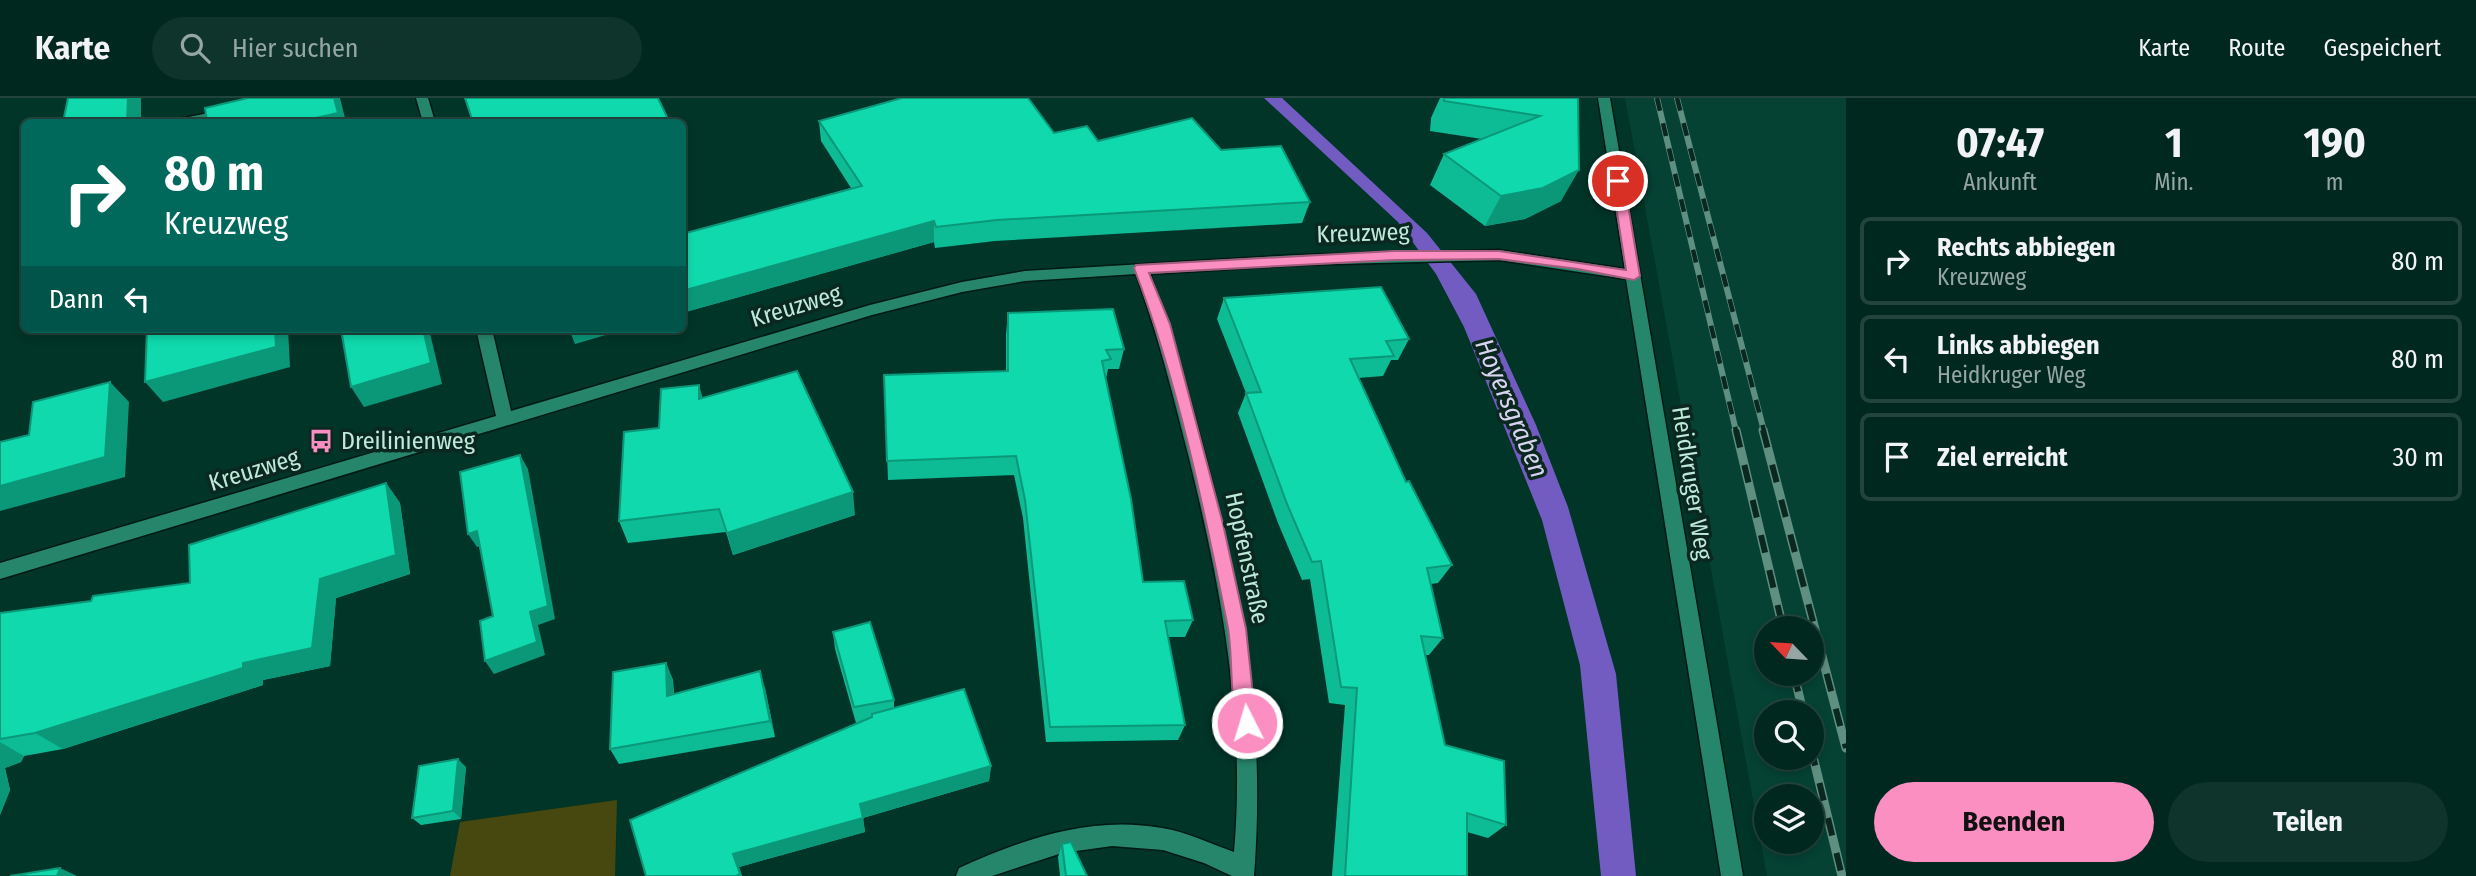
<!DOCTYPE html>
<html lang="de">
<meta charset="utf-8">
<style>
:root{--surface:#00281e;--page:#0e342b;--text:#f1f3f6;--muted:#95a6a4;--line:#22443c;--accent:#fc8fc2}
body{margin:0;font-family:"Fira Sans Condensed",sans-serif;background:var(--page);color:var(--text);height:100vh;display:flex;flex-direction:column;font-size:26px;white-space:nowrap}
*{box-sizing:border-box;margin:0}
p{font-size:23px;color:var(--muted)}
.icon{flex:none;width:38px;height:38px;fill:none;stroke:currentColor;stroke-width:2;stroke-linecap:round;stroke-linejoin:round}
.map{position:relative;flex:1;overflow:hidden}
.side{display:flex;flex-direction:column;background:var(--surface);width:630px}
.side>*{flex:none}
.banner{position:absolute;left:21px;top:21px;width:665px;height:214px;border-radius:10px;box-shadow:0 4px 10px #0003,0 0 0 2px var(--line);background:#00695c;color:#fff;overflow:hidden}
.needle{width:46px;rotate:295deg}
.tools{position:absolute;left:1754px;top:518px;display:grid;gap:14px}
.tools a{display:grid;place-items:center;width:70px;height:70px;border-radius:50%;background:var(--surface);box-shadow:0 4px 10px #0003,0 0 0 2px var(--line);font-size:35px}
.pin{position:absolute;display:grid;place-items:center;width:60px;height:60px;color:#fff;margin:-30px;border:4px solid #fff;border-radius:50%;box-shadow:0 2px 7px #0007}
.me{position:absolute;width:77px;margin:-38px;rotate:355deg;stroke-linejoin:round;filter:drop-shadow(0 0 5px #0008)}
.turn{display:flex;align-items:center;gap:24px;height:147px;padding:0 28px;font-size:32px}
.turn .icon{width:91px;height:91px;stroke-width:2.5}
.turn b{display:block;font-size:49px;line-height:60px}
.then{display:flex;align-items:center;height:66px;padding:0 28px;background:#0003;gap:14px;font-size:26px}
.eta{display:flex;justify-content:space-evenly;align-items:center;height:119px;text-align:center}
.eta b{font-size:42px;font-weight:700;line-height:49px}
.button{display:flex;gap:14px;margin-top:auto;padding:14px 28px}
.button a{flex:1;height:80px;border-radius:42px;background:var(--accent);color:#111;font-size:28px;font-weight:700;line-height:80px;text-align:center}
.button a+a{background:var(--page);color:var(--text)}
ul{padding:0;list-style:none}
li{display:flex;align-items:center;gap:21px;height:88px;margin:0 14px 10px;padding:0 14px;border:4px solid var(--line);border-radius:10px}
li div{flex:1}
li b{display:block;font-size:26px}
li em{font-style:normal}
header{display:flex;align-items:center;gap:42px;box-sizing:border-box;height:98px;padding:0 35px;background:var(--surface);border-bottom:2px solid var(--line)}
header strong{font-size:33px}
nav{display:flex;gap:38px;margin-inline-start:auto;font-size:24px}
.search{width:490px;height:63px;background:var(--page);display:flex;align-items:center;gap:18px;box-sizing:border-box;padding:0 24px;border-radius:38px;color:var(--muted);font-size:26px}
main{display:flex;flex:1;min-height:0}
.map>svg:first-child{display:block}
.built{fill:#054234;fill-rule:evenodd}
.green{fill:#46480f}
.water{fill:#735cc1}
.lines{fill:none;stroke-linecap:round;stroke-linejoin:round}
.service-casing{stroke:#001a12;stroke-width:3}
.minor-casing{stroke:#001a12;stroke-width:3}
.service{fill:#26866c;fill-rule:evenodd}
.minor{fill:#26866c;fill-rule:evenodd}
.rail-far1-casing{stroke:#5f8f81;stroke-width:6}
.rail-casing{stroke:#5f8f81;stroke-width:9}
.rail-far1{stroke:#0b2820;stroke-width:4.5;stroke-dasharray:13;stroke-linecap:butt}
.rail{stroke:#0b2820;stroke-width:6;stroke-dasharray:18;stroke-linecap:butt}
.wall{fill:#0dbb95}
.shaded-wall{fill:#0a9879}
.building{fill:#0fd9ad;stroke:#0a9879;stroke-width:2}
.route{fill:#fc8fc2;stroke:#a45d7e;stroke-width:2}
.labels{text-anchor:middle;stroke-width:7;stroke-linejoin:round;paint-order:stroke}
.street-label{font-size:24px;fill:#bfe9da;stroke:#0b2820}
.poi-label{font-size:24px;fill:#bfe9da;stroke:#0b2820;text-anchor:start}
.water-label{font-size:26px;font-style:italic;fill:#d9d5f0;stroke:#0b2820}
</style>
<header>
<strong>Karte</strong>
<div class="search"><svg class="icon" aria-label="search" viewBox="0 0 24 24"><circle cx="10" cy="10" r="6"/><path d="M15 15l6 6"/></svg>Hier suchen</div>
<nav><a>Karte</a><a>Route</a><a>Gespeichert</a></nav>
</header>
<main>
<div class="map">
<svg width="1846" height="778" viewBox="0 0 1846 778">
<rect width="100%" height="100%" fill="#003528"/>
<path class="built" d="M1625,0H1846V778H1767ZM1766,530H1811V576H1766ZM1766,614H1811V660H1766ZM1766,698H1811V744H1766Z"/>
<polygon class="green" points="617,702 615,778 450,778 460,724"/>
<polygon class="water" points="1264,0 1282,0 1427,135 1476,196 1536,327 1568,409 1616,576 1636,778 1601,778 1580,567 1542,422 1464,229 1436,176 1398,124"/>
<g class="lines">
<g class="service-casing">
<polygon id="service" points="228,11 234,15 232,18 200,24 178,24 179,21"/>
</g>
<g class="minor-casing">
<g id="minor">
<polygon points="416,0 428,0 435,24 423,24"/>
<path d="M1598,0H1610L1743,778H1721L1626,181L1499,162L1297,167L1150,176C1172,234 1188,294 1204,354C1243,501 1266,625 1254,778H1232L1204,765L1163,752L1112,748L1062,755L992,778H956L959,770C1023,741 1091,717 1162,730C1187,734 1211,746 1234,754C1246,620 1221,490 1189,360C1173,298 1158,236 1136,176L1025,183L962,194L872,217L0,481V465L496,318L476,231H492L511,313L870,207L962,184L1025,173L1297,157L1499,152L1625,171Z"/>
</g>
</g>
<use href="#service" class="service"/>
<use href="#minor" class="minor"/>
<g class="rail-far1-casing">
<g id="rail-far1">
<polyline points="1657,0 1736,333"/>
<polyline points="1677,0 1764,333"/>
</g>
</g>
<g class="rail-casing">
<g id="rail">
<polyline points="1736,332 1783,530"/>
<polyline points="1763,332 1846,650"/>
<polyline points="1794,576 1803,614"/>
<polyline points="1811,650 1842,778"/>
</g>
</g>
<use href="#rail-far1" class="rail-far1"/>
<use href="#rail" class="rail"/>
</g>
<g class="wall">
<polygon points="1440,0 1578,0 1561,103 1525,121 1485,128 1430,87 1444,56 1482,41 1430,33 1431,20"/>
<polygon points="819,23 1054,35 1098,43 1221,52 1310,104 1302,125 995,143 935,150 934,144 682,215 682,136 851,90 821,43"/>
<polygon points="1224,200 1409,241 1398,262 1391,262 1383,278 1358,280 1406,384 1452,467 1438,485 1431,486 1443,540 1429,557 1425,557 1445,647 1506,727 1488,740 1467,734 1467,778 1332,778 1345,607 1329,605 1310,481 1302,482 1278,425 1238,315 1246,295 1217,221"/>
<polygon points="1008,215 1124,251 1119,271 1108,271 1106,281 1143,484 1193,522 1185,539 1168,539 1185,627 1178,642 1046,644 1023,420 1014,377 888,382 884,277 1006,273 1006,236"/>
<polygon points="703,300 855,417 733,457 726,434 628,445 619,423 659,330"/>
<polygon points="386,385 400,405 410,476 336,500 330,568 263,582 263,587 63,651 24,658 21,664 5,670 10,692 0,717 0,515 91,503 190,485"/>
<polygon points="833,534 894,602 894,610 991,668 989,683 863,720 865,734 739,769 742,778 646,778 859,625 856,625 835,551"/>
<polygon points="666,565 673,582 674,596 765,590 775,639 619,666 610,651"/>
<polygon points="466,669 461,721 421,727 412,720"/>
<polygon points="1062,746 1087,778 1060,778 1058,759"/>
</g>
<g class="shaded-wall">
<polygon points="128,0 141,0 141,24 127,24"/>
<polygon points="334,0 340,0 346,24 298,24"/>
<polygon points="668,21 669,24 653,24"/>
<polygon points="1579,72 1561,103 1525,121 1485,128 1501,98"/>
<polygon points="934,123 934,144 682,215 682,193"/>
<polygon points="36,231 68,231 42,237"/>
<polygon points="275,231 288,231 290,269 163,304 145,284"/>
<polygon points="423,231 429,231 442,286 364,309 351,289"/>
<polygon points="569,231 626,231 575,246"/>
<polygon points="110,284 129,304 125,379 0,413 0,388"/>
<polygon points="699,287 706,311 699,301"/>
<polygon points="520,357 528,371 555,521 538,527 545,557 494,576 485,563"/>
<polygon points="386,385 400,405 410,476 336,500 330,568 263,582 263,587 63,651 35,635 243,565 320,481"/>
<polygon points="853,394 855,417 733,457 727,435"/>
<polygon points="477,433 485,447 477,449 468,436"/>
<polygon points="666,565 673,582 674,614 667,598"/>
<polygon points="760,573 765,590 775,639 770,623"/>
<polygon points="0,644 24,658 21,664 5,670 10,692 0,717"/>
<polygon points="458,661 466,669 461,721 453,713"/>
<polygon points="991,668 989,683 862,720 860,706"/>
<polygon points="863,720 865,734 739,769 742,778 736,778 733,756"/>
<polygon points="60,770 77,778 57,778"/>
</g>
<g class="building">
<polygon points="68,0 128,0 127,24 63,24"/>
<polygon points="248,0 334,0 338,15 298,24 207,24 205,10"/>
<polygon points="465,0 658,0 668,21 653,24 473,24"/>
<polygon points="902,0 1028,0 1054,35 1087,28 1098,43 1192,20 1221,52 1281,48 1310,104 997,122 936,129 934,123 682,193 682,136 862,88 819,23"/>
<polygon points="1444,0 1578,0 1579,72 1543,90 1501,98 1444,56 1540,18 1444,3"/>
<polygon points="1381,189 1409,241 1386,243 1394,258 1350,261 1406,384 1409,383 1452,467 1427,470 1443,540 1421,538 1445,647 1504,663 1506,727 1467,715 1467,778 1345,778 1357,590 1341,589 1321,463 1312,464 1287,406 1246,295 1261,294 1224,200"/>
<polygon points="1113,211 1124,251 1106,252 1111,261 1102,263 1131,401 1143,484 1184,483 1193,522 1165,523 1185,627 1050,629 1025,402 1016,358 887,363 884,277 1008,273 1008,215"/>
<polygon points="147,231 275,231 276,249 145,284"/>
<polygon points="341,231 423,231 431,265 351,289"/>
<polygon points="797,273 853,394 727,435 719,411 619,423 624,334 659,330 661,291 699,287 699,301"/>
<polygon points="110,284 105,359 0,388 0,344 29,337 33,304"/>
<polygon points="520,357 548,508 530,514 537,544 485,563 480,523 493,518 477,433 468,436 460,374"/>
<polygon points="386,385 396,457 320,481 312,550 243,565 243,570 35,635 0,641 0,515 91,503 93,498 190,485 189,447"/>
<polygon points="870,524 894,602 854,609 833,534"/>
<polygon points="666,565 667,598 760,573 770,623 610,651 613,574"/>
<polygon points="964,591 991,668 860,706 863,720 733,756 740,776 736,778 646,778 630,722 872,619 872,616"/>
<polygon points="458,661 453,713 412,720 419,668"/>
<polygon points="1071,744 1087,778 1066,778 1062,746"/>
<polygon points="60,770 57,778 10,778"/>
</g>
<path class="route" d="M1618,79L1624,83L1640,178L1634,182L1578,171L1499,161L1394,162L1149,175L1170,226L1223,426L1246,531L1256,625L1253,631L1247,633L1240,631C1228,605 1234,556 1227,525C1203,406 1178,284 1134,170L1136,167L1394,153H1499L1626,172L1612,83Z"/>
<defs>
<g id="bus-bare" transform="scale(1.89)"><path d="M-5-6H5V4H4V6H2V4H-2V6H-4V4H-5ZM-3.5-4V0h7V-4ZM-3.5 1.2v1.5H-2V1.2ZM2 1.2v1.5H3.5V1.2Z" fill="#fc8fc2" stroke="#0b2820" stroke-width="2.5" paint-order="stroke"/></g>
</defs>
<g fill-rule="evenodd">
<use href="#bus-bare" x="321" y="343"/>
</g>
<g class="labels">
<g class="street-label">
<text transform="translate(1363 135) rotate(-2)" y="8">Kreuzweg</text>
<text transform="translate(796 208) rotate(-17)" y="8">Kreuzweg</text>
<text transform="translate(254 372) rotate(-17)" y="8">Kreuzweg</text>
<text transform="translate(1692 385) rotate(81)" y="8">Heidkruger Weg</text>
<text transform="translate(1247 460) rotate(78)" y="8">Hopfenstraße</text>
</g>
<g class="poi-label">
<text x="341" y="351">Dreilinienweg</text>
</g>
<g class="water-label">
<text transform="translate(1512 310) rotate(67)" y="9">Hoyersgraben</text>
</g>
</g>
</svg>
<div class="tools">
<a><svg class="needle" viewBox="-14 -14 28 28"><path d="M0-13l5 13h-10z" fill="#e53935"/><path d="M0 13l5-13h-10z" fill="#95a6a4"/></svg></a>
<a><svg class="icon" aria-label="search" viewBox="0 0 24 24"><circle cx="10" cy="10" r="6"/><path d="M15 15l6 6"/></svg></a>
<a><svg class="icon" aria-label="layers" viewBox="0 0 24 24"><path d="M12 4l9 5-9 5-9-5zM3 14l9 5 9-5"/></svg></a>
</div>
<div class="pin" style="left:1618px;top:83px;background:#d93025"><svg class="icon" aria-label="arrive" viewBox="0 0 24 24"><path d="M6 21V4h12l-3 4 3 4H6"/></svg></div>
<svg class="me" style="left:1247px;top:625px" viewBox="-20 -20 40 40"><circle r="17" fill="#fc8fc2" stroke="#fff" stroke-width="3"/><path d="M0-11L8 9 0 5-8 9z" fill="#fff"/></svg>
<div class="banner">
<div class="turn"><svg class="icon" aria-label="right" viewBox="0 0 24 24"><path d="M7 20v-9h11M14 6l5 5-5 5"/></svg><div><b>80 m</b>Kreuzweg</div></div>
<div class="then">Dann<svg class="icon" aria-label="left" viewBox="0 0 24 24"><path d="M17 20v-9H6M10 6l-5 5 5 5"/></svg></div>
</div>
</div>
<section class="side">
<div class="eta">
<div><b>07:47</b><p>Ankunft</p></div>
<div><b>1</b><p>Min.</p></div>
<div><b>190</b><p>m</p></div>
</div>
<ul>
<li><svg class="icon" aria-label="right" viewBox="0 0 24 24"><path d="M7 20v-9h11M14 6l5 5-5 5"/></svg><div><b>Rechts abbiegen</b><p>Kreuzweg</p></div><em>80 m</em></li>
<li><svg class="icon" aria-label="left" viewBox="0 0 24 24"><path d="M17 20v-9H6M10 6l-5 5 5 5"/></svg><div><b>Links abbiegen</b><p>Heidkruger Weg</p></div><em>80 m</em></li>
<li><svg class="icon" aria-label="arrive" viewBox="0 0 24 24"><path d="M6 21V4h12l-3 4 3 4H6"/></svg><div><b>Ziel erreicht</b></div><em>30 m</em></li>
</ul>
<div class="button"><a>Beenden</a><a>Teilen</a></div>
</section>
</main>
